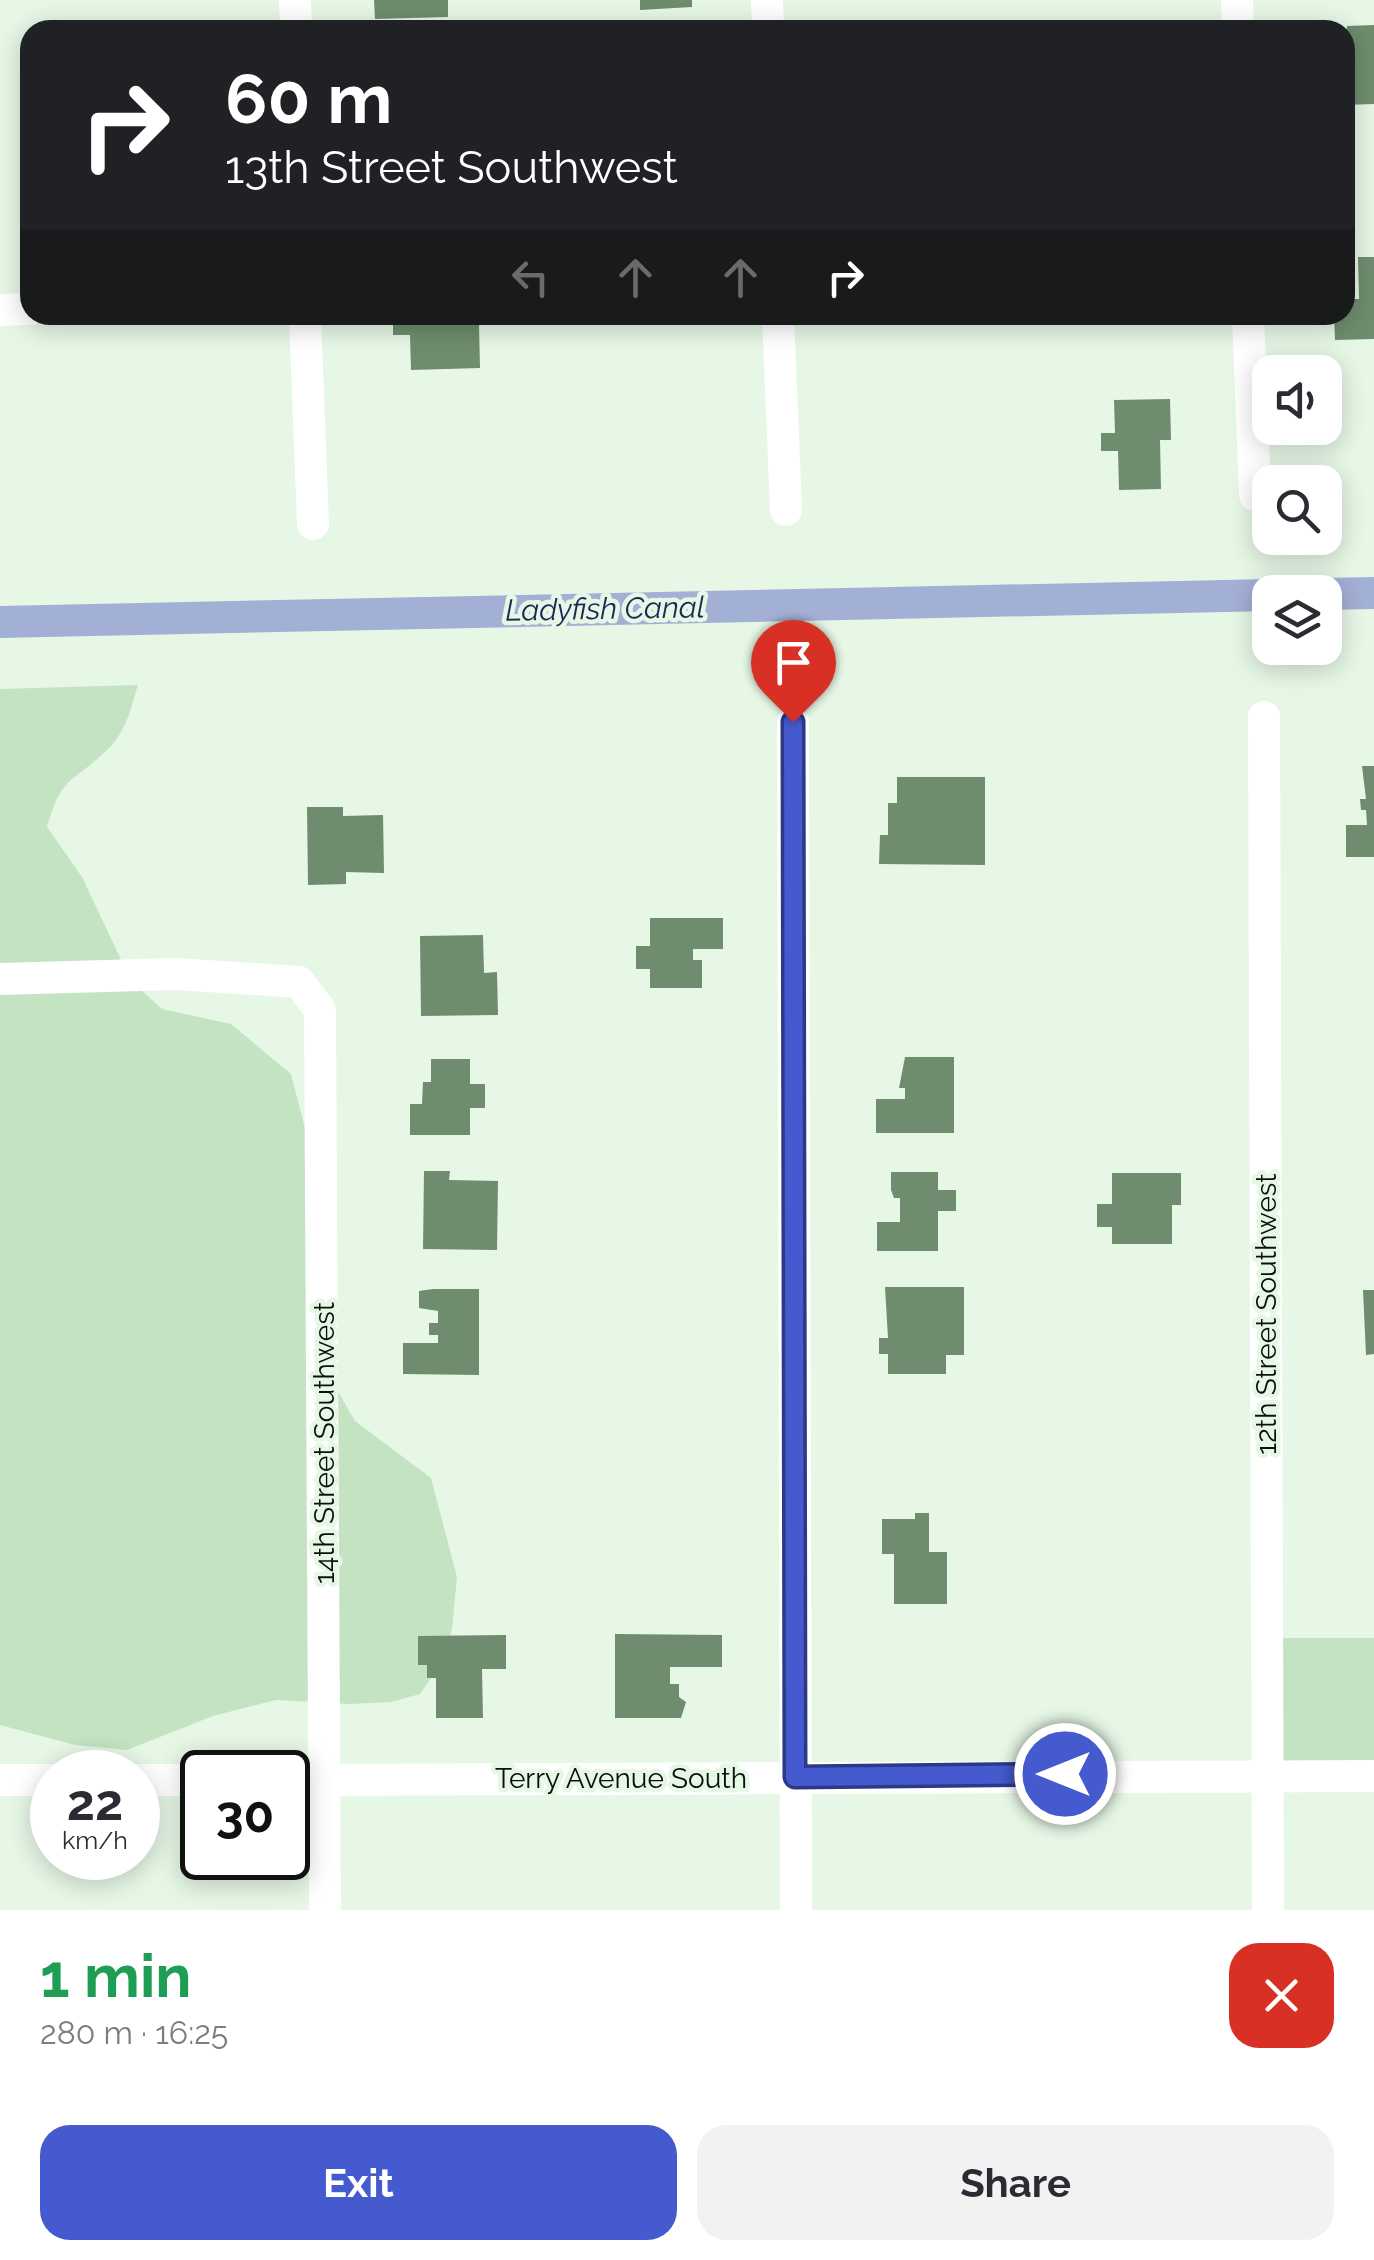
<!DOCTYPE html>
<meta charset="utf-8">
<style>
:root{--surface:#fff;--page:#f2f2f3;--text:#2b2b33;--muted:#7c7c81;--accent:#445ace}
body{margin:0;font-family:Raleway,sans-serif;background:var(--page);color:var(--text);height:100vh;display:flex;flex-direction:column;font-size:38px;white-space:nowrap}
*{box-sizing:border-box;margin:0}
p{font-size:32px;color:var(--muted)}
.icon{flex:none;width:55px;height:55px;fill:none;stroke:currentColor;stroke-width:2;stroke-linecap:round;stroke-linejoin:round}
.map{position:relative;height:1910px;overflow:hidden}
.side{display:flex;flex-direction:column;background:var(--surface);flex:1}
.side>*{flex:none}
.banner{position:absolute;left:20px;top:20px;width:1335px;height:305px;border-radius:30px;box-shadow:0 5px 25px #0003;background:#202124;color:#fff;overflow:hidden}
.fabs{position:absolute;left:1252px;top:355px;display:grid;gap:20px}
.fabs a{display:grid;place-items:center;width:90px;height:90px;border-radius:20px;background:var(--surface);box-shadow:0 5px 25px #0003;font-size:50px}
.speed{position:absolute;left:30px;top:1750px;display:flex;gap:20px;font-size:50px;font-weight:700;text-align:center}
.speed>*{display:grid;place-content:center;width:130px;height:130px;border-radius:50%;background:var(--surface);box-shadow:0 5px 25px #0003;line-height:1}
.speed small{font-size:25px;font-weight:400}
.speed .limit{border:5px solid #111;border-radius:15px;background:#fff;color:#111}
.pin{position:absolute;display:grid;place-items:center;width:85px;height:85px;color:#fff;margin:-102px -42px;border-radius:50% 50% 50% 0;rotate:-45deg;box-shadow:0 0 10px #0007}
.pin .icon{rotate:45deg}
.me{position:absolute;width:110px;margin:-55px;rotate:270deg;stroke-linejoin:round;filter:drop-shadow(0 0 8px #0008)}
.turn{display:flex;align-items:center;gap:35px;height:210px;padding:0 40px;font-size:45px}
.turn .icon{width:130px;height:130px;stroke-width:2.5}
.turn b{display:block;font-size:70px;line-height:85px}
.lanes{display:flex;align-items:center;height:95px;padding:0 40px;background:#0003;justify-content:center;gap:50px;direction:ltr}
.lanes .off{opacity:.35}
.round{display:grid;place-items:center;flex:none;width:105px;height:105px;border-radius:30px;background:var(--page)}
.head{display:flex;align-items:center;justify-content:space-between;height:170px;padding:0 40px}
h1{font-size:60px;font-weight:700;line-height:75px;color:#1e9e55}
.primary-button{display:flex;gap:20px;margin-top:auto;padding:20px 40px}
.primary-button a{flex:1;height:115px;border-radius:30px;background:var(--accent);color:#fff;font-size:40px;font-weight:700;line-height:115px;text-align:center}
.primary-button a+a{background:var(--page);color:var(--text)}
.map>svg:first-child{display:block}
.green{fill:#c4e3c3}
.lines{fill:none;stroke-linecap:round;stroke-linejoin:round}
.canal{stroke:#a3b0d5;stroke-width:32}
.building{fill:#6f8c6e}
.street{stroke:#fff;stroke-width:32}
.route-casing{stroke:#2c3a86;stroke-width:25}
.route{stroke:#445ace;stroke-width:18}
.labels{text-anchor:middle;stroke-width:9;stroke-linejoin:round;paint-order:stroke}
.street-label{font-size:28px;fill:#0b100a;stroke:#e6f7e6}
.water-label{font-size:30px;font-style:italic;fill:#1d2756;stroke:#e6f7e6}
</style>
<div class="map">
<svg width="1374" height="1910" viewBox="0 0 1374 1910">
<rect width="100%" height="100%" fill="#e6f7e6"/>
<g class="green">
<path d="M138,685C131,708 126,732 108,749C74,783 62,773 47,827L82,877L131,981L162,1009L231,1024L291,1074L314,1163L320,1360L355,1421L431,1478L457,1577L452,1629L440,1665L420,1694L391,1702L350,1704L276,1700L213,1716L127,1750L75,1745L0,1725V689Z"/>
<polygon points="1267,1638 1374,1638 1374,1774 1255,1775"/>
</g>
<g class="lines">
<g class="canal">
<polyline points="1325,594 1374,593"/>
<polyline points="0,622 1270,595"/>
</g>
</g>
<g class="building">
<polygon points="374,0 448,0 448,17 375,19"/>
<polygon points="640,0 692,0 692,7 640,10"/>
<polygon points="1374,25 1374,104 1345,105 1347,26"/>
<polygon points="1358,257 1374,257 1374,339 1335,340 1334,315 1345,315 1345,299 1359,299"/>
<polygon points="393,315 468,315 468,324 479,324 480,368 411,370 410,335 393,335"/>
<polygon points="1170,399 1171,440 1160,440 1161,489 1119,490 1118,451 1101,451 1101,433 1115,433 1114,400"/>
<polygon points="1362,766 1374,766 1374,857 1346,857 1346,825 1367,825 1366,810 1361,810 1360,799 1366,799"/>
<polygon points="897,777 985,777 985,865 879,864 880,835 888,835 888,803 897,803"/>
<polygon points="307,807 343,807 343,816 383,815 384,873 346,872 346,884 308,885"/>
<polygon points="650,918 723,918 723,949 693,949 693,960 702,960 702,988 650,988 650,969 636,969 636,946 650,946"/>
<polygon points="483,935 484,973 497,972 498,1015 421,1016 420,936"/>
<polygon points="905,1057 954,1057 954,1133 876,1133 876,1099 905,1099 905,1088 899,1088"/>
<polygon points="431,1059 470,1059 470,1084 485,1084 485,1108 470,1108 470,1135 410,1135 410,1104 422,1104 423,1082 431,1082"/>
<polygon points="424,1171 450,1171 449,1180 498,1181 497,1250 423,1249"/>
<polygon points="891,1172 938,1172 938,1190 956,1190 956,1211 938,1211 938,1251 877,1251 877,1222 900,1222 900,1198 894,1198 891,1190"/>
<polygon points="1112,1173 1181,1173 1181,1205 1172,1205 1172,1244 1112,1244 1112,1227 1097,1227 1097,1204 1112,1204"/>
<polygon points="885,1287 964,1287 964,1355 946,1355 946,1374 888,1374 888,1354 879,1354 879,1338 888,1338"/>
<polygon points="433,1289 479,1289 479,1375 403,1374 403,1343 438,1343 438,1335 429,1335 429,1323 438,1323 438,1311 419,1308 419,1291"/>
<polygon points="1363,1290 1374,1290 1374,1354 1366,1355"/>
<polygon points="915,1513 929,1513 929,1552 947,1552 947,1604 894,1604 894,1554 882,1554 882,1519 915,1519"/>
<polygon points="615,1634 722,1635 722,1667 670,1667 670,1684 679,1684 679,1697 686,1702 681,1718 615,1718"/>
<polygon points="506,1635 506,1669 482,1669 483,1718 436,1718 436,1678 427,1678 427,1665 418,1665 418,1636"/>
</g>
<g class="lines">
<g class="street">
<polyline points="295,0 296,30"/>
<polyline points="767,0 768,30"/>
<polyline points="1237,0 1238,30"/>
<polyline points="0,310 30,309"/>
<polyline points="305,315 313,524"/>
<polyline points="778,315 786,510"/>
<polyline points="1248,315 1255,495"/>
<polyline points="1264,717 1268,1910"/>
<polyline points="793,722 796,1910"/>
<polyline points="0,979 176,974 299,982 320,1010 325,1910"/>
<polyline points="0,1780 52,1780"/>
<polyline points="138,1780 202,1780"/>
<polyline points="288,1780 1374,1776"/>
</g>
</g>
<g class="lines">
<g class="route-casing">
<polyline id="route" points="793,722 795,1777 1065,1774"/>
</g>
<use href="#route" class="route"/>
</g>
<g class="labels">
<g class="street-label">
<text transform="translate(1266 1314) rotate(-90)" y="10">12th Street Southwest</text>
<text transform="translate(324 1443) rotate(-90)" y="10">14th Street Southwest</text>
<text x="621" y="1788">Terry Avenue South</text>
</g>
<g class="water-label">
<text transform="translate(605 609) rotate(-1)" y="10">Ladyfish Canal</text>
</g>
</g>
</svg>
<div class="fabs">
<a><svg class="icon" aria-label="sound" viewBox="0 0 24 24"><path d="M4 9h4l5-4v14l-5-4H4zM17 9q2 3 0 6"/></svg></a>
<a><svg class="icon" aria-label="search" viewBox="0 0 24 24"><circle cx="10" cy="10" r="6"/><path d="M15 15l6 6"/></svg></a>
<a><svg class="icon" aria-label="layers" viewBox="0 0 24 24"><path d="M12 4l9 5-9 5-9-5zM3 14l9 5 9-5"/></svg></a>
</div>
<div class="speed"><div>22<small>km/h</small></div><div class="limit">30</div></div>
<div class="pin" style="left:793px;top:722px;background:#d93025"><svg class="icon" aria-label="arrive" viewBox="0 0 24 24"><path d="M6 21V4h12l-3 4 3 4H6"/></svg></div>
<svg class="me" style="left:1065px;top:1774px" viewBox="-20 -20 40 40"><circle r="17" fill="#445ace" stroke="#fff" stroke-width="3"/><path d="M0-11L8 9 0 5-8 9z" fill="#fff"/></svg>
<div class="banner">
<div class="turn"><svg class="icon" aria-label="right" viewBox="0 0 24 24"><path d="M7 20v-9h11M14 6l5 5-5 5"/></svg><div><b>60 m</b>13th Street Southwest</div></div>
<div class="lanes"><svg class="icon off" aria-label="left" viewBox="0 0 24 24"><path d="M17 20v-9H6M10 6l-5 5 5 5"/></svg><svg class="icon off" aria-label="ahead" viewBox="0 0 24 24"><path d="M12 20V5M6 11l6-6 6 6"/></svg><svg class="icon off" aria-label="ahead" viewBox="0 0 24 24"><path d="M12 20V5M6 11l6-6 6 6"/></svg><svg class="icon" aria-label="right" viewBox="0 0 24 24"><path d="M7 20v-9h11M14 6l5 5-5 5"/></svg></div>
</div>
</div>
<section class="side">
<div class="head"><div><h1>1 min</h1><p>280 m · 16:25</p></div><a class="round" style="background:#d93025;color:#fff"><svg class="icon" aria-label="close" viewBox="0 0 24 24"><path d="M6 6l12 12M18 6L6 18"/></svg></a></div>
<div class="primary-button"><a>Exit</a><a>Share</a></div>
</section>
